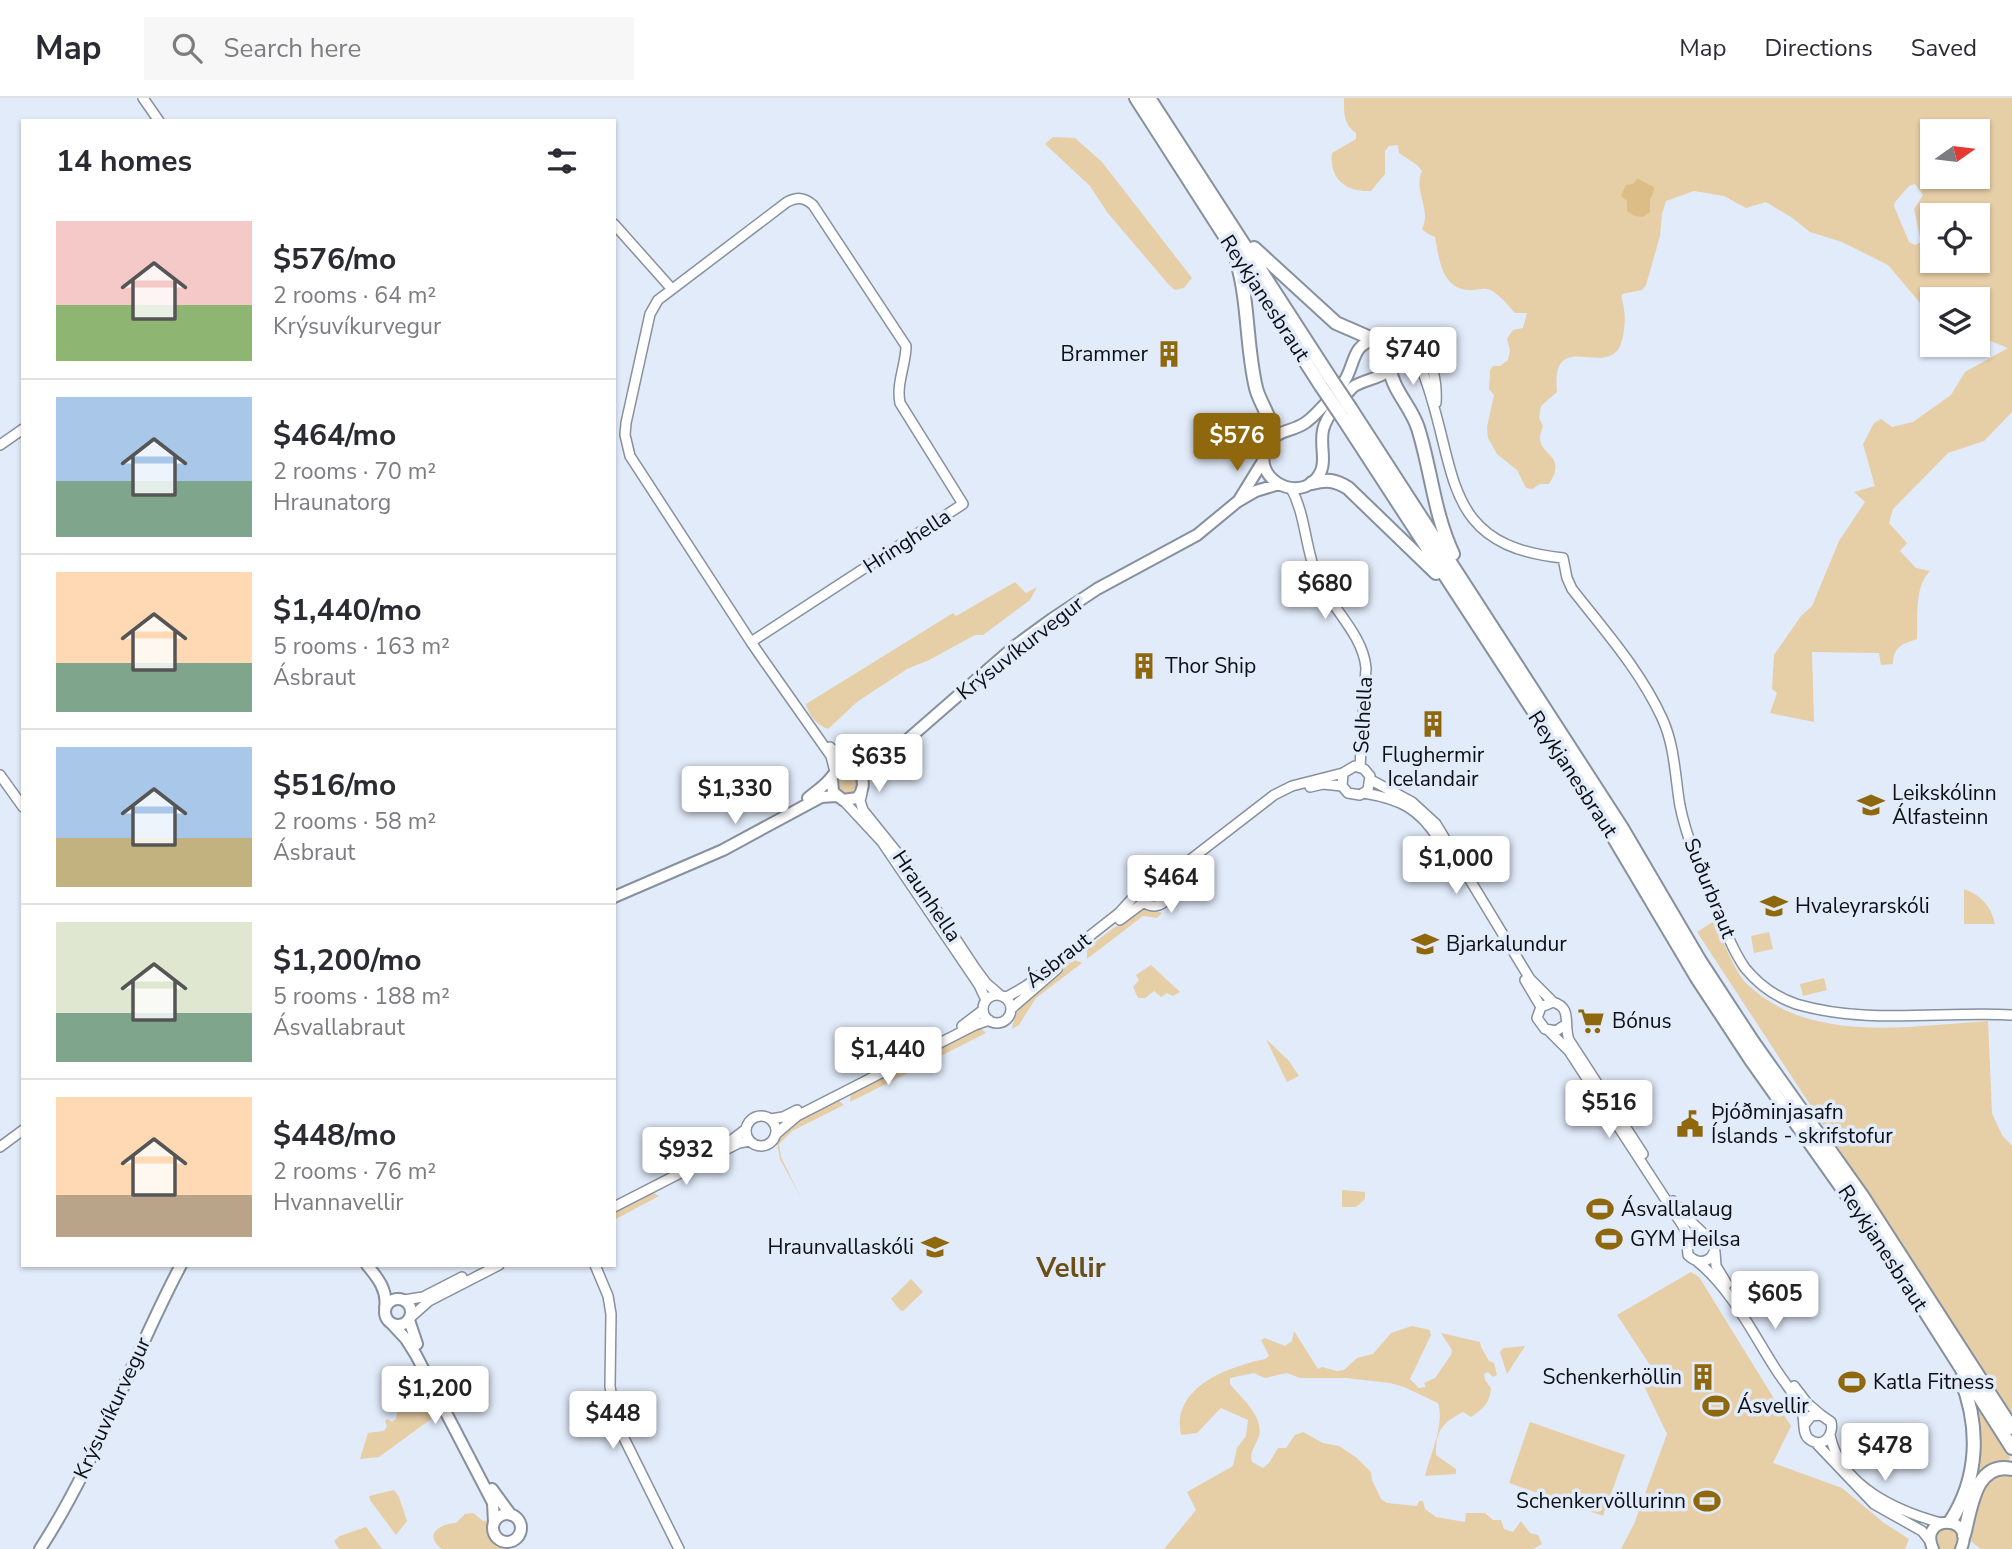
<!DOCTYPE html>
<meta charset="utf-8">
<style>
:root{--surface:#fff;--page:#f7f7f7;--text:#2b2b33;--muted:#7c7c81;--line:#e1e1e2;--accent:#8f680d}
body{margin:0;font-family:"Nunito Sans",sans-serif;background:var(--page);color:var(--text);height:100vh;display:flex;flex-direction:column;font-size:26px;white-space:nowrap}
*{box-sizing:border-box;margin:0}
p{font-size:23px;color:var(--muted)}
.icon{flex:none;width:38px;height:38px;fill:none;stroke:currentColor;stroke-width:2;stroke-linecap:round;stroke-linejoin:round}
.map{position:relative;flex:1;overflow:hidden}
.details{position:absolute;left:21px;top:21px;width:595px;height:1148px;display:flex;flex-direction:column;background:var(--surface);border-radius:0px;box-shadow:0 2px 5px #0004}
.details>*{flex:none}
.needle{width:46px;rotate:76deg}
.controls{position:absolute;left:1920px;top:21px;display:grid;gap:14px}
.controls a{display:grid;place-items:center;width:70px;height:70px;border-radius:0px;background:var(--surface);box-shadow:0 2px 5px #0004;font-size:35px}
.price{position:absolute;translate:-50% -60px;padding:0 16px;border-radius:7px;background:#fff;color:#222;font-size:23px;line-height:46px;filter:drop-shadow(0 2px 4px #0008)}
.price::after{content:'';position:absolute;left:50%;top:42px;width:21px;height:16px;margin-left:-10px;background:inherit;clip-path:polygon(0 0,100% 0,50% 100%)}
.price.active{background:var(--accent);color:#fff}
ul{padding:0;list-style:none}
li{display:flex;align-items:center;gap:21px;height:175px;padding:0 35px}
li+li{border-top:2px solid var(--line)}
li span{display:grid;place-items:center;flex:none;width:196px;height:140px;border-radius:0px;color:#555}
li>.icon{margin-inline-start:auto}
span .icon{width:84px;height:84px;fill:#fffc;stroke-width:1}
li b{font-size:30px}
h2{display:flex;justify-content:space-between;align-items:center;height:84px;padding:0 35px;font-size:30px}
header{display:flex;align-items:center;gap:42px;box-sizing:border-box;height:98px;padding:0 35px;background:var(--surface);border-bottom:2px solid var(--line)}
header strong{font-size:33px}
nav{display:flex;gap:38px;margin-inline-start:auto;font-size:24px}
.search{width:490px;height:63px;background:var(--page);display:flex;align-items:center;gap:18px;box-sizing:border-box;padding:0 24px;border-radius:0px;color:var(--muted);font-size:26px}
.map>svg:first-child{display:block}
.green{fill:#e6cea6;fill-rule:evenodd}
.water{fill:#dcbd85}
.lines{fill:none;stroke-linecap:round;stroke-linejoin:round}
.minor-casing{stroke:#87909d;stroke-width:12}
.major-casing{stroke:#87909d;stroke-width:14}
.highway-casing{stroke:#87909d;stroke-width:16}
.minor{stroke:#fff;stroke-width:9}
.major{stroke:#fff;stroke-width:10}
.highway{stroke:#fff;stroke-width:12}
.highway-bridge-casing{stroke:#87909d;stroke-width:16;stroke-linecap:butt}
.highway-bridge{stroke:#fff;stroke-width:12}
.labels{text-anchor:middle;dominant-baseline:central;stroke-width:7;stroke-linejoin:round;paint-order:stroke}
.street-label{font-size:21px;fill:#0c0f14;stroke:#e2ebfa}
.poi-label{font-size:21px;fill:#0c0f14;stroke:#e2ebfa;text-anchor:start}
.district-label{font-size:28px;font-weight:bold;fill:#6a4e16;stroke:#e2ebfa}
</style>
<header>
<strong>Map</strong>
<div class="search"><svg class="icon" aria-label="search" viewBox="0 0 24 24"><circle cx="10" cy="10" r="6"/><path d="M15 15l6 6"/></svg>Search here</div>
<nav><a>Map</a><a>Directions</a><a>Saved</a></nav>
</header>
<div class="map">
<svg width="2012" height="1451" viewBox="0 0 2012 1451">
<rect width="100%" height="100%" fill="#e2ebfa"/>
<path class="green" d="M1344,0h668v314l-28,29 -36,12 -55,56 -4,14 18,20 -7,8 16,17 14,3c-16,16 -12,47 -13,68 -15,5 -24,8 -24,25l-12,1 -2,-12 -67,-1 2,70 -44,-9 7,-20 -5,-4 2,-34 27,-39 11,-10 27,-65 26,-39 -11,-10 21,-6 -12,-42 11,-21 7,-4 11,8 21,-5 38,-27 14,-23 43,-24 -30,-12v-37h-46v15l-11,-10 -33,-39 -46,-23 -32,-10 -19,-15 -25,-15 -20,6 -22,-12 -30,-5 -28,10 -4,13 -2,22 -14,49 -4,5 -20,4c-1,7 2,10 2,16 2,9 0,29 -5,38 -17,28 -68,-20 -62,44l-16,14 -2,12 4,8c-1,4 -3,7 -3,11 -1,19 28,17 9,47h-9l-8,5 -6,-1 -9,-18 -20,-16 -9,-16 -1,-11 7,-32 -5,-6 1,-19 3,-4h7l8,-6 2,-10 -3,-11 6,-9 10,-2 4,-15h-12c-8,-9 -15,-18 -25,-23 -7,-3 -15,1 -22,0 -27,-2 -29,-33 -33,-53l-7,-3 -6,-5c10,-19 -9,-38 0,-58l-5,-6 -18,-12 -1,-8 -9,1 -4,5v23l-14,17c-24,1 -42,-11 -39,-38l24,-14v-6c-13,-9 -12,-21 -12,-35zM1932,33h46v46h-46zM1915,86l8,11 -9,14 7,33 -6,3 -6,-3 -15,-36 1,-4 14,-16zM1932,117h46v46h-46z
M1053,39l22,1 27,24 90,116 -8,10 -9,2 -6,-5 -62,-73 -17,-26 -45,-42z
M1015,484l11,11 11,-6 -7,13 -47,35h-8l-46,25 -22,9 -50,33 -29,27c-11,-4 -19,-13 -22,-25l147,-91 3,3z
M835 686a12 12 0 1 1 24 0a12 12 0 1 1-24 0Z
M1964,791c17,6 27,17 31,35h-31z
M1142,809l20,6 -5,5 -14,-2 -56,43v-11z
M1714,823c7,15 21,51 32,62 63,62 163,43 242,38l4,92 10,22 10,11v267l-315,-481z
M1769,834l4,17 -19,4 -3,-17z
M1072,861l10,4 -46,35 -17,27 -7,4c5,-33 35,-51 60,-70z
M1151,867l29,27 -7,4 -6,-3 -6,4 -7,-6 -9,7h-7l-5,-11 6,-7 -3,-5z
M1824,880l3,12 -24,6 -3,-12z
M978,928l8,7 -57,29 2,-12z
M1266,941l23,22 10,15 -12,6z
M915,962l9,5 -74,37 1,-10z
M838,1002l6,5 -52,26 -13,13 2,13 20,41 -21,-39 -3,-16 16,-21z
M1342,1092l23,2v7l-9,8h-14z
M652,1094l7,4 -45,24v-10z
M1691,1174l8,5 92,149 -18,37 69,25 42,35 25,16 -4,10h-284l13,-25 33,-90 -23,-48 6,-21 -33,-50z
M911,1181l12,13 -20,19 -3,-1 -9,-11z
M1412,1228l18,4 1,5 -21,44 9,9 7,-1 -2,-4 11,-5 16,-23 1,-5 -11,-17 39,9 1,5 8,14 5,2 3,12 -4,2 -5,-5 -4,2 1,6 6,8c-1,15 -8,21 -20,29l-8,-5c-21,11 -27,18 -27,43l20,14v5l-31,2c5,-21 20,-51 13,-73l-34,-16 -14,-4 -44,-5h-46l-13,-5 -22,5 -11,-5 -24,5v6c11,14 34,32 29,52 -3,10 -10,15 -7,26l11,6 6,-5 9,-15h8l9,-13 8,-3 20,11 16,3 18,12 14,14 1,8 9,19 6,4 30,3 2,-5h4l2,8 11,8 29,5 1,-9h19l8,7h8l3,9 9,3 8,-11 9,12 8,2 4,9 -9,5h-369l32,-39 -9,-18 46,-26 4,-18 9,-12 2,-16 -27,-12 -24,25 -16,2c-10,-48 47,-68 84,-76l4,-3 -8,-16 4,-2 20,8 7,-5 2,-10 24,38 4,-2 15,4 7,-1 13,-12 16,-4 18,-21z
M1525,1248l-18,28 -7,-22 3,-4z
M422,1299l13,9 3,8 -59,43 -19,2 8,-26 16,-2 3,-5 -2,-5 2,-2 5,3 4,-3 2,-12 13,-8z
M1981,1313l29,46 -1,3 -16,5 -30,60 -7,-4 22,-58 3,-27 -3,-24z
M1530,1324l95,33 -22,61 -94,-33z
M1995,1376h17v75h-31l-12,-9 -1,-4 14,-51z
M394,1392l5,7 8,24 -11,14 -26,-35 -1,-4z
M473,1415l10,8 7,-1c-4,15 3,21 14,29h-62c-19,-14 -3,-25 14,-26l9,-9z
M366,1429l16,22h-43l-5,-8 6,-5z
M1952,1429l9,8 -4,14h-19l-4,-12 5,-8z"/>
<path class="water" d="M1638,80c14,12 21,3 12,22v12l-7,5 -8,-1 -8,-5v-10l-6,-5 5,-11 7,-1z"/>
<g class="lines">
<defs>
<path id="minor" d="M143,0l16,23
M614,126l57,64
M1387,248c10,2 20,2 29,5 19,7 21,35 20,52
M1392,264l18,-3c12,4 13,14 17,25 31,91 16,162 136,174l4,20 5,11c32,41 68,81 90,129 13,28 13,59 18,88 7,34 22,68 36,100 8,21 16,43 29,62 13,16 31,29 51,36 71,21 144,7 216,11
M0,347l23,-16
M1291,390c15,28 14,60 26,89 14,31 46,57 49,91l-6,99
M751,544l212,-138 -63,-101c-4,-20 6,-38 6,-57l-93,-141c-9,-8 -16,-8 -26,-3l-129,98 -8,14 -24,109 -1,12 5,21 121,186 11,16 69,98 4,16
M830,649l21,20
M0,677l23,32
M1371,682l41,22 24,22 94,155 23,23
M1310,689l13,-3 19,2
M862,695l-2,8 3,9 41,51 71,107 11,15 15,13
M1364,695c36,6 55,15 75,47
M843,702l39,42 97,143 7,15
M1139 793a15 15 0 1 1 30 0a15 15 0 1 1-30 0Z
M1162,780l11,-5 101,-78 18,-9 51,-13 12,-7 9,3 6,7 -2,14 -8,5 -12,-2 -6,-7 1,-13
M1168,792l21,-22
M1120,822l24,-18
M1525,882l16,27
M983 911a14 14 0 1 1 28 0a14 14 0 1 1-28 0Z
M1005,900l21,-12 93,-73 20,-22
M1011,911l46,-40
M1565,927l-9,6 -11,-2 -8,-11 4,-11 12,-5c20,6 10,22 16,38l74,114
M962,928l21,-16
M1549,933l20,20 112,172 5,8 2,24c14,14 31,3 26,-15l-7,-6h-13l-7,8
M746 1033a15 15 0 1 1 30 0a15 15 0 1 1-30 0Z
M771,1021l12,-2 14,-7
M776,1036l21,-18 178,-91 14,-5
M725,1047l21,-16
M0,1049l23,-17
M1673,1103l10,13 20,19
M614,1109l125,-64 11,-2
M1715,1154l1,14 11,18
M1698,1164c33,27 54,70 77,106 8,13 20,26 26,41 5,9 0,24 8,30 14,11 25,-4 22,-17l-10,-7 -10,1 -6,8
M595,1167l13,31 3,18 -1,72 5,34 64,129
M404,1202l19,-3 39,-20
M411,1219l18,-16 70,-36
M1794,1288l13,17 14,12
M1830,1337c10,51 67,76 111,88
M1815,1344l59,62 48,27 8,10"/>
<path id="major" d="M1375,242c7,2 13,5 16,12 10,26 -25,25 -38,35 -6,6 -12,13 -18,20 -5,7 -10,14 -12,23 -4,19 7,36 -9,51 -22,20 -61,-5 -48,-33 9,-19 24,-15 39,-25 9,-6 16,-15 23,-22 6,-7 13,-14 17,-21 10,-16 7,-36 30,-40z
M1239,402l24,-39
M858,672l11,-2 14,-7 132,-115 37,-27 45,-30 100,-54 40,-33 19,-11 23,-7
M808,700c7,-6 15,-11 21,-18 4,-4 6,-9 12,-11 19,-10 29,16 16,29l-14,2 -10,-8 -1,-13
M614,799l109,-47 98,-53 15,-1
M367,1167c11,13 21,26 18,43
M385 1214a13 13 0 1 1 26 0a13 13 0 1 1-26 0Z
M409,1222l8,24
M392,1226l14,15 10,16 77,148 1,20
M492,1391l19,26
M493 1430a14 14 0 1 1 28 0a14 14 0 1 1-28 0Z
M40,1451c58,-89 91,-190 141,-284
M1933,1451c-16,-35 44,-35 28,0"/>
<path id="highway" d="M1136,0l185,288
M1149,0l182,281
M1254,150l82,75 39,17
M1237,164c12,41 9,84 19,126 4,17 20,34 15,52
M1390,271c3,22 21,37 28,59 13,41 16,86 35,126
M1351,311l271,419 78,133 53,81 110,155 149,231
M1342,319l250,384 105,177 54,82 135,190 126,198
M1312,385c15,-4 23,-3 36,5l88,85
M1950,1424c29,-44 30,-95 11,-143
M1964,1437c7,-26 11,-74 48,-66"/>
</defs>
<use href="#minor" class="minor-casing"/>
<use href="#major" class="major-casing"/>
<use href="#highway" class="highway-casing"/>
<use href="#minor" class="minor"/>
<use href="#major" class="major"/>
<use href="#highway" class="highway"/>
<defs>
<path id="highway-bridge" d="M1331,281l20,30
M1321,288l21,31"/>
</defs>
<use href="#highway-bridge" class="highway-bridge-casing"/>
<use href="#highway-bridge" class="highway-bridge"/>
</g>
<defs>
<symbol id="building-bare" viewBox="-9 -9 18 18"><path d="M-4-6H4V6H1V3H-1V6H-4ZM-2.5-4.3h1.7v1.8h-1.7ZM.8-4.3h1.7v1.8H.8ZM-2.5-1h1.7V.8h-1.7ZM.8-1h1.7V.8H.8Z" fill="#8f680d" stroke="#e2ebfa" stroke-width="2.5" paint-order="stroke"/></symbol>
<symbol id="school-bare" viewBox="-9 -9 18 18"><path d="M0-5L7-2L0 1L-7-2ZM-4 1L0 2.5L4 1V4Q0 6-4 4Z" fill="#8f680d" stroke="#e2ebfa" stroke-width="2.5" paint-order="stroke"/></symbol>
<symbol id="supermarket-bare" viewBox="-9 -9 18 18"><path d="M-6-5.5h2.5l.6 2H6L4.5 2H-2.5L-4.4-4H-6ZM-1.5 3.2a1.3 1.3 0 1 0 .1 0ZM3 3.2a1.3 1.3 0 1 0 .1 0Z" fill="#8f680d" stroke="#e2ebfa" stroke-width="2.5" paint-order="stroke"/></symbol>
<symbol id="civic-bare" viewBox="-9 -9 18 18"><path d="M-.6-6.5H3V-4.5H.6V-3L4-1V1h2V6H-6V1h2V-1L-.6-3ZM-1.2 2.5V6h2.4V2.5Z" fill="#8f680d" stroke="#e2ebfa" stroke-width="2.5" paint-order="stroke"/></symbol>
<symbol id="stadium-bare" viewBox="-9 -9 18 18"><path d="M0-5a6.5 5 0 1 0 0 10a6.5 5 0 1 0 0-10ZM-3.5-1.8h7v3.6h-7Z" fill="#8f680d" stroke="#e2ebfa" stroke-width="2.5" paint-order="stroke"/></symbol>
</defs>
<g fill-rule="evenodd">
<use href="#building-bare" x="1150" y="237" width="38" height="38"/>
<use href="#building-bare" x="1125" y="549" width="38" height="38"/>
<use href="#building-bare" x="1414" y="607" width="38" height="38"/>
<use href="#school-bare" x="1852" y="688" width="38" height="38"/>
<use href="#school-bare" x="1755" y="789" width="38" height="38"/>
<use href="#school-bare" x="1406" y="827" width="38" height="38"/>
<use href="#supermarket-bare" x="1572" y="904" width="38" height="38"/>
<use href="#civic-bare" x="1671" y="1007" width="38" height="38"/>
<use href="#stadium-bare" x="1581" y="1092" width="38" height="38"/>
<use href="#stadium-bare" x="1590" y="1122" width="38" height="38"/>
<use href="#school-bare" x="916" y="1130" width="38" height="38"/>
<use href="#building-bare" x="1684" y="1260" width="38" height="38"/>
<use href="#stadium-bare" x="1833" y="1265" width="38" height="38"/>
<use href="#stadium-bare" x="1697" y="1289" width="38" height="38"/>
<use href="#stadium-bare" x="1688" y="1384" width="38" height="38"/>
</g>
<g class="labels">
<g class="street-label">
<text transform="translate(1265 200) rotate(57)">Reykjanesbraut</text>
<text transform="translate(907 443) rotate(-33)">Hringhella</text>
<text transform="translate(1020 550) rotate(-38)">Krýsuvíkurvegur</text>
<text transform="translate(1363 617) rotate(-87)">Selhella</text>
<text transform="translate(1573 676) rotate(57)">Reykjanesbraut</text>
<text transform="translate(1710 790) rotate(68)">Suðurbraut</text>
<text transform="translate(927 798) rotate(56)">Hraunhella</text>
<text transform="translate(1058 862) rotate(-38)">Ásbraut</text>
<text transform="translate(1883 1150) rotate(57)">Reykjanesbraut</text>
<text transform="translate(112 1310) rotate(-65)">Krýsuvíkurvegur</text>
</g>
<g class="poi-label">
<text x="1148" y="256" text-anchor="end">Brammer</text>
<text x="1165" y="568">Thor Ship</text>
<text x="1433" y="657" text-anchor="middle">Flughermir<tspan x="1433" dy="24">Icelandair</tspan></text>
<text x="1892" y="695">Leikskólinn<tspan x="1892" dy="24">Álfasteinn</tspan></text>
<text x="1795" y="808">Hvaleyrarskóli</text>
<text x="1446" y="846">Bjarkalundur</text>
<text x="1612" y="923">Bónus</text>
<text x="1711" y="1014">Þjóðminjasafn<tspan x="1711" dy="24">Íslands - skrifstofur</tspan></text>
<text x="1621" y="1111">Ásvallalaug</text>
<text x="1630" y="1141">GYM Heilsa</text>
<text x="914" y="1149" text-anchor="end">Hraunvallaskóli</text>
<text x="1682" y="1279" text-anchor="end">Schenkerhöllin</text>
<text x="1873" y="1284">Katla Fitness</text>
<text x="1737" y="1308">Ásvellir</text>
<text x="1686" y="1403" text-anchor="end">Schenkervöllurinn</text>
</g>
<g class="district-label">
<text x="1071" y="1170">Vellir</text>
</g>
</g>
</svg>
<div class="controls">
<a><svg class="needle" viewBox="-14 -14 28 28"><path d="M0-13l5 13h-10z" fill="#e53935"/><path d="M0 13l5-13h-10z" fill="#7c7c81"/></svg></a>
<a><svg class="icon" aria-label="locate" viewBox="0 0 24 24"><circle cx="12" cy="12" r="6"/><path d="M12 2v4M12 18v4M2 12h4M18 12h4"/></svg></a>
<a><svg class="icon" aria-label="layers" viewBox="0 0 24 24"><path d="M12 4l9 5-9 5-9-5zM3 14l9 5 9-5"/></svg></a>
</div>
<b class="price" style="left:1413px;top:289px">$740</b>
<b class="price active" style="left:1237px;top:375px">$576</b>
<b class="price" style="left:1325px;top:523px">$680</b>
<b class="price" style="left:879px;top:696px">$635</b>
<b class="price" style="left:735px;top:728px">$1,330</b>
<b class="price" style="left:1456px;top:798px">$1,000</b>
<b class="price" style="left:1171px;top:817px">$464</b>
<b class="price" style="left:888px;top:989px">$1,440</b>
<b class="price" style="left:1609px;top:1042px">$516</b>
<b class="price" style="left:686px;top:1089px">$932</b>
<b class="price" style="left:1775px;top:1233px">$605</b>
<b class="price" style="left:435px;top:1328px">$1,200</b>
<b class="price" style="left:613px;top:1353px">$448</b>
<b class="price" style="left:1885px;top:1385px">$478</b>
<section class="details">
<h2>14 homes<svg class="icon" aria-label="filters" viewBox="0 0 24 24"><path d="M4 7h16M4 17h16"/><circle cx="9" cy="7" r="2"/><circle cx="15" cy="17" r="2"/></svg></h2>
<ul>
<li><span style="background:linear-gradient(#f6c9c9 60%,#8fb573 0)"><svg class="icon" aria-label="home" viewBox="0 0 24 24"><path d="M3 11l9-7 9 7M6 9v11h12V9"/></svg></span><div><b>$576/mo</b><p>2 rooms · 64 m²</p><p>Krýsuvíkurvegur</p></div></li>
<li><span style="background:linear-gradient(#a9c7e8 60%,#7fa58c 0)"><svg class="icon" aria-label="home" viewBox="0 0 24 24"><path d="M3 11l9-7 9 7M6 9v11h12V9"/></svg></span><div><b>$464/mo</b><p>2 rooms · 70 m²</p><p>Hraunatorg</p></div></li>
<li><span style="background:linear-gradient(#ffd9b3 65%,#7fa58c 0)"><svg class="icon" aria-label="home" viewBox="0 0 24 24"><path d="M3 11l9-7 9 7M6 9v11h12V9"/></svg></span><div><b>$1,440/mo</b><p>5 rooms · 163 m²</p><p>Ásbraut</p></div></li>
<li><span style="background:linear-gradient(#a9c7e8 65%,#c2b280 0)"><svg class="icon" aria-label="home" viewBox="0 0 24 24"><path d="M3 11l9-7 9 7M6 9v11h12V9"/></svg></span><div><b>$516/mo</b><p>2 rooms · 58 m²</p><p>Ásbraut</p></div></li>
<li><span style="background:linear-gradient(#dfe7d0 65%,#7fa58c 0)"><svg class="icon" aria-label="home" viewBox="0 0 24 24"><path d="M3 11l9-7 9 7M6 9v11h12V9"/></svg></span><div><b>$1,200/mo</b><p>5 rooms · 188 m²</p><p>Ásvallabraut</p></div></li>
<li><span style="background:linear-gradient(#ffd9b3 70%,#b9a48a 0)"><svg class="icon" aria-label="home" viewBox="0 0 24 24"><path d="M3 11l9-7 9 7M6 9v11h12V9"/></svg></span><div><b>$448/mo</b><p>2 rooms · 76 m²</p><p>Hvannavellir</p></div></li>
</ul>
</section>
</div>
